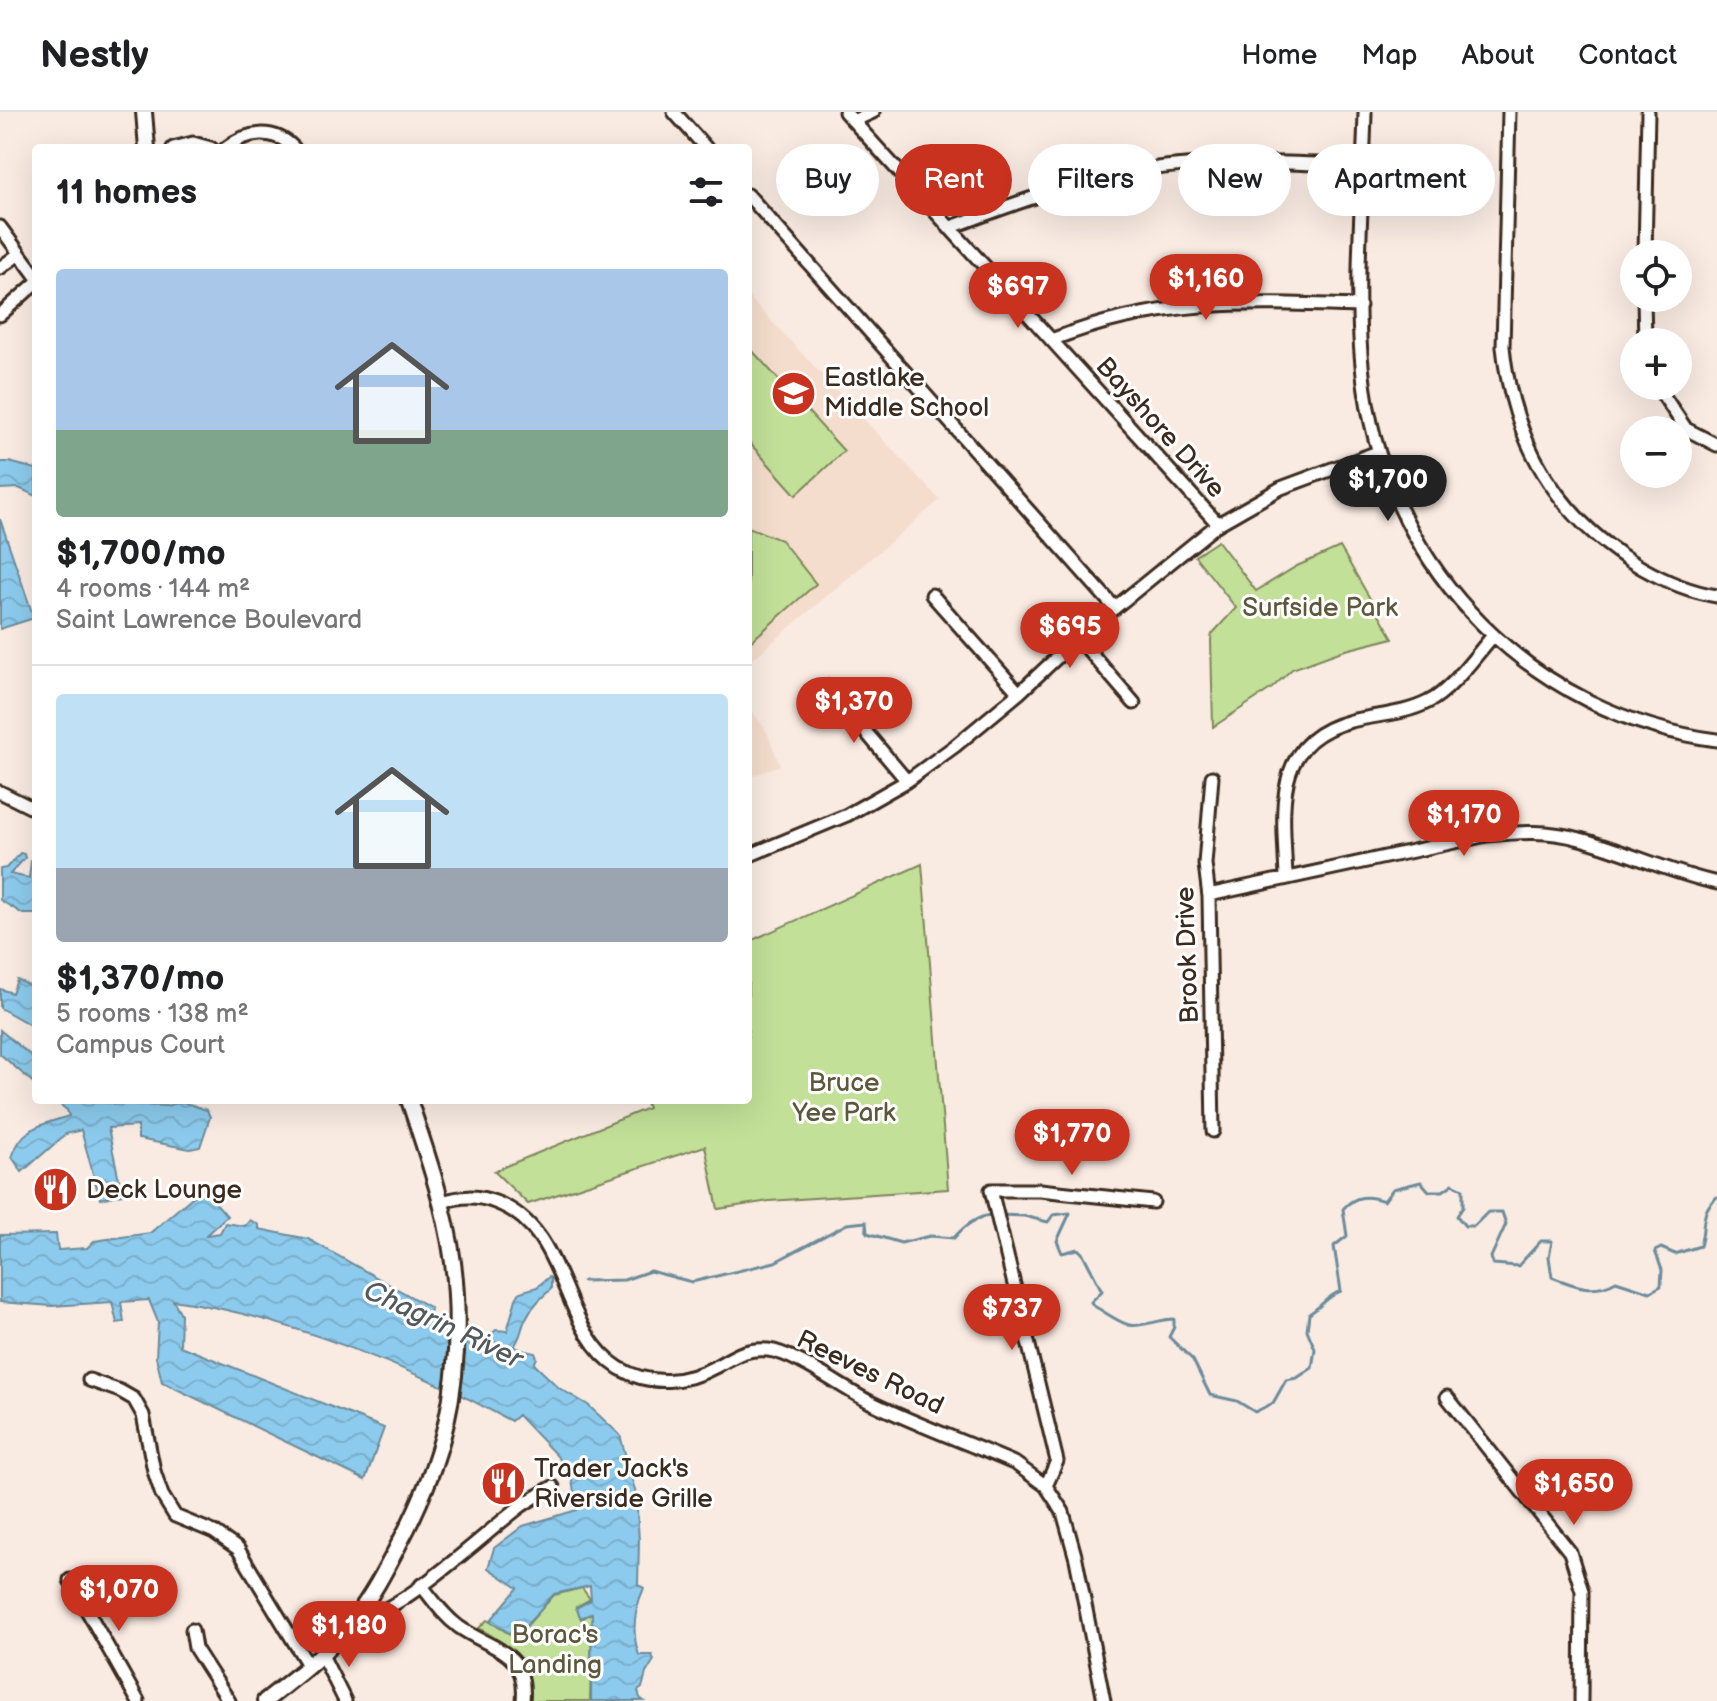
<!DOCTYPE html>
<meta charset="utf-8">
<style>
:root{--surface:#fff;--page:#f2f2f2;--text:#202124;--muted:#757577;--line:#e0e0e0;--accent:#c8321e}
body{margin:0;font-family:"Balsamiq Sans",sans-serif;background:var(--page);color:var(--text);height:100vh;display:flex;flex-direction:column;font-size:30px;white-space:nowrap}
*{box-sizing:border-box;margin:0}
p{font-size:26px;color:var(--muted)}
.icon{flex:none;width:44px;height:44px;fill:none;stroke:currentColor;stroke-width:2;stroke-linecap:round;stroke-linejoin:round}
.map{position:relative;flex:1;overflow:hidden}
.details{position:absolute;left:32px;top:32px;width:720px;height:960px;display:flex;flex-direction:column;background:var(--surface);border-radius:8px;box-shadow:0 8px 32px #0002}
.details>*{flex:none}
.banner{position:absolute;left:776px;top:32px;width:760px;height:72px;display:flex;gap:16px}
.tools{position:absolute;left:1620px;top:128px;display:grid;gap:16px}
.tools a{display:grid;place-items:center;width:72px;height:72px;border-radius:50%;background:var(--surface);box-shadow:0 8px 32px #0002;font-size:40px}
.price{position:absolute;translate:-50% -68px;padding:0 18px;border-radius:28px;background:var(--accent);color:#fff;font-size:26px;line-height:52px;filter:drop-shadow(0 2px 4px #0008)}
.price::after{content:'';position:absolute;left:50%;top:48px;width:24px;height:18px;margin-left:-12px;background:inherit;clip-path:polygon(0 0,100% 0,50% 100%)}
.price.active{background:#222;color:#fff}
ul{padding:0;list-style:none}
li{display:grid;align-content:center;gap:16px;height:424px;padding:0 24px}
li+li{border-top:2px solid var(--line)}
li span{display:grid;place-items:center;height:248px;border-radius:8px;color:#555}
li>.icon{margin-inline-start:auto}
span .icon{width:144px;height:144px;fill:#fffc;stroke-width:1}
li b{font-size:34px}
h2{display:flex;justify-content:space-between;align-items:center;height:96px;padding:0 24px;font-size:34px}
.pill{padding:0 28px;border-radius:36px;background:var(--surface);box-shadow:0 8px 32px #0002;font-size:28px;line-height:72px}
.pill.active{background:var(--accent);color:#fff}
header{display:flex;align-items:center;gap:48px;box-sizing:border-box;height:112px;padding:0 40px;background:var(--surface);border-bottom:2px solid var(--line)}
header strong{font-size:38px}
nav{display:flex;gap:44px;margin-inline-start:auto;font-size:28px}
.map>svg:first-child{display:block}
.built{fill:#f5ddcd}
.green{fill:#c2e098;stroke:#7e855b;stroke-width:2}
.water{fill:url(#water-waves);stroke:#6c8b9a;stroke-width:2}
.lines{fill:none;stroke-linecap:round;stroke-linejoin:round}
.stream{stroke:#6c8b9a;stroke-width:3}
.minor-casing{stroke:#3b2a1e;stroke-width:17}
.major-casing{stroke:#3b2a1e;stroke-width:20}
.minor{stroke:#fff;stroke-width:11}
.major{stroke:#fff;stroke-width:14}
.labels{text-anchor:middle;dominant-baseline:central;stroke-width:6;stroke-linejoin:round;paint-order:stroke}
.poi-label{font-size:26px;fill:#3b2a1e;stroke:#fff;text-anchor:start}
.street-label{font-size:26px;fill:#3b2a1e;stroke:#fff}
.park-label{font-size:26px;fill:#5d583c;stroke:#fff}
.water-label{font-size:28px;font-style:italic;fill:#535a5c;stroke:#fff}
</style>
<header>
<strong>Nestly</strong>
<nav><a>Home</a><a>Map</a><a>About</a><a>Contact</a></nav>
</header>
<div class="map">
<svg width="1717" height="1589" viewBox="0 0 1717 1589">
<defs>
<pattern id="water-waves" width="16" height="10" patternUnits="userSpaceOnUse" patternTransform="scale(2)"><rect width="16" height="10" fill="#8ccbed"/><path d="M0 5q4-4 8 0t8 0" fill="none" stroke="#7aaecb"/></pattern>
</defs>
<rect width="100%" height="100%" fill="#f9ebe2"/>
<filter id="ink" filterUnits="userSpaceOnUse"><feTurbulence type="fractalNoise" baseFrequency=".0125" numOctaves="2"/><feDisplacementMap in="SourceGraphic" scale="16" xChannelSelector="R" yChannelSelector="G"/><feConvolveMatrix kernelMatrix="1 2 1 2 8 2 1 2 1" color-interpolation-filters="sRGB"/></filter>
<g filter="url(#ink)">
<path class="built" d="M748,184l192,204 -192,163z
M748,595l17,21 15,37 -32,13z"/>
<path class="green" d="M748,234l96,105 -48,44 -48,-54z
M748,415l33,13 35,44 -68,60z
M1218,429l38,50 41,-25 43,-19 53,91 -51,13 -50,18 -20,19 -59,39 -2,-87 1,-6 24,-26 -41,-52z
M922,752l26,325 -179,12 -51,8 -13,-63 -177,58 -34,-33 154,-63 -3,-8h103v-158z
M582,1476l8,11 -14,8 5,12 11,-6 -2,88h-62c6,-39 -19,-56 -49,-73l8,-8 29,18 38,-43z"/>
<path class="water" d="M0,350h9l27,7v27l-17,-8 -19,1z
M0,407l34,99 -34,11z
M20,741l4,1 1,4 -15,16 19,4 2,-17h5v53h-13l-23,-14v-31l6,-1z
M17,868l19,8v40l-36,-20v-19l12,4z
M0,918l36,30v25l-36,-31z
M54,988l111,6 18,-4 24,8 3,7 -10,30 -10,2 -52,-10v-13l-30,2 14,66 -22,5 -19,-69 -15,4 -44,38 -10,-15c10,-30 28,-32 57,-41l-2,-6z
M203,1076l24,28 -21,19 14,-2 5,-10 20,3 5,-6 9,5v4l49,10 123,69 -2,11 40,17 19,1 8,-7 11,1 9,-32 4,-7 17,-5 12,-10 2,1v11c-10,9 -20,18 -26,31 -4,9 -4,18 -11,26l7,4 14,3 2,5 -3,6 25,24 29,17 32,30 16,59 3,47 -1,44 6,3c-10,22 -13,44 -5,67h13l2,5 -8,13 -4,15 -4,3 2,7 4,3h-53l1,-88 -11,5 -5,-10 15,-8 -1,-14 -36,8 -38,43 -26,-16 28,-33 -30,-20 6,-20 29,-22 54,-16 -5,-30 -15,-24 -39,-41 -7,6c-97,-53 -227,-105 -338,-121l8,14 -1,32 204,82 -19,52 -203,-98 -6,-25 2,-35 -9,-22 -28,2 3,20 -7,1 -5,-21 -60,4 -52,-4v-67l56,-1 2,16 29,-2 7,-7 56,-8z"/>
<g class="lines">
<path class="stream" d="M999,1103l25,1 24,6 5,-7 17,-2 -13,28 5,12 16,-4 5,5 19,37 -11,11 3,4c11,6 24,16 35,19 11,3 31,-6 45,-6v8l-5,10 24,23 17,35 27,6 18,11 18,-9 13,-23 11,-2 15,-10 3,-19 -8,-19 2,-16c12,-7 18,-18 32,-23l-7,-45 13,-10 -4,-27c12,-14 25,-14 41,-8l9,-12 28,-7 8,9h14l10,-7 10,5v18l-6,9 8,10h9l14,-14h14l4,12 -15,33 2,7 25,2 23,-25h11l-3,16 3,20c22,9 42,17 64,4l34,11 11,-6 1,-16 -7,-19 6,-3 14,6 25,-8c6,-20 -1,-34 17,-49
M583,1169l41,-1 26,-9 42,11 83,-20 72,-38 19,-2 1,11 34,10 29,-7 24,2c9,-11 23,-22 38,-23"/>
<defs>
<path id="minor" d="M674,0l32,36
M845,0l373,412
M1365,0c-2,89 -13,190 0,278 26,182 169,326 352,350
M1509,0l-6,235c10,96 55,172 139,221 23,13 49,24 75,28
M853,9l20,-9
M173,36l20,-5 18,5
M226,36c21,-17 48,-20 68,0
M748,83l367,413
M0,115l36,49
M949,116c63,-24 126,-47 194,-58 72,-12 148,-7 221,-4
M1645,142l3,-142
M0,156l19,-14
M1644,186l1,44
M0,203l36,-32
M1051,228c107,-42 197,-38 309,-34
M1657,274l29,43 31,16
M932,483l87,98
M1078,526l56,65
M828,575l79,94
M1212,665l-7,87 4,33 4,234
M0,680l36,18
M748,744l99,-41 60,-34 48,-35 64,-53 61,-57 138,-112 63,-36 97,-36
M1286,766c-2,-65 -17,-136 65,-157 25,-6 54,-7 77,-19 22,-10 48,-47 64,-65
M1209,783l278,-60c31,-3 62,-5 93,4 46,12 90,34 137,44
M442,1090c19,-6 34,-7 53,0 75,27 63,128 124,166 31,19 67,15 98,-2 18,-10 28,-18 51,-16 28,3 75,39 102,52 47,23 98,41 146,62l30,22 17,26 13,47 28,142
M89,1268l31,11 14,8 9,16 11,56 8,24 13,21 39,16 24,17 70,116
M1447,1285l123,155 12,39 -1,110
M1046,1374l11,-25 -66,-271h49l113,12
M70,1468l68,121
M421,1473c12,15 22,30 38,42 33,23 69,23 64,74
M354,1508c45,-4 128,-85 167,-114 10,-7 21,-13 32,-19
M192,1518l3,18 34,53
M321,1541l24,48"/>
<path id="major" d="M144,0l3,36
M265,1589c31,-24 66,-51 89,-82 18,-23 31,-48 44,-73 45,-84 63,-157 58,-251 -3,-67 -26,-132 -47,-195"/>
</defs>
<use href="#minor" class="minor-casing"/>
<use href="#major" class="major-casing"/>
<use href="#minor" class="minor"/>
<use href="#major" class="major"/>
</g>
</g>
<defs>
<symbol id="school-disc" viewBox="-11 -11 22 22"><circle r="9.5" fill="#c8321e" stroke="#fff"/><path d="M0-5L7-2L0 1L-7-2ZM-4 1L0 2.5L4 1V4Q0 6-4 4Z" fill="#fff"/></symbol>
<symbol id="restaurant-disc" viewBox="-11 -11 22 22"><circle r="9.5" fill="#c8321e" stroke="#fff"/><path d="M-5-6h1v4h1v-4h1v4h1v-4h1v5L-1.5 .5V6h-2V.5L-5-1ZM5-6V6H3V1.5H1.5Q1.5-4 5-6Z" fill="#fff"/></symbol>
</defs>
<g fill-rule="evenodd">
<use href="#school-disc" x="768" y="256" width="51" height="51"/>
<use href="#restaurant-disc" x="30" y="1052" width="51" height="51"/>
<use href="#restaurant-disc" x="478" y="1346" width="51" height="51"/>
</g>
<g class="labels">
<g class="poi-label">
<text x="824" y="266">Eastlake<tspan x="824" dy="30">Middle School</tspan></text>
<text x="86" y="1078">Deck Lounge</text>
<text x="534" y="1357">Trader Jack's<tspan x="534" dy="30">Riverside Grille</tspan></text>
</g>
<g class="street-label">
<text transform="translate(1160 316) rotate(48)">Bayshore Drive</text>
<text transform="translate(1188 843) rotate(-92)">Brook Drive</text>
<text transform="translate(870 1261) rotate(26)">Reeves Road</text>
</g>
<g class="park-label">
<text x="1320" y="496">Surfside Park</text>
<text x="844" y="971">Bruce<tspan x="844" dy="30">Yee Park</tspan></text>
<text x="555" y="1523">Borac's<tspan x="555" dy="30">Landing</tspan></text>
</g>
<g class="water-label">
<text transform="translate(443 1213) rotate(25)">Chagrin River</text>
</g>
</g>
</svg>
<div class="tools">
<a><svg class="icon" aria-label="locate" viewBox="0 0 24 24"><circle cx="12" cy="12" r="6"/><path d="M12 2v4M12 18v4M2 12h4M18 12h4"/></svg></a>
<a>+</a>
<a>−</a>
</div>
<b class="price" style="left:1206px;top:210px">$1,160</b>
<b class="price" style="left:1018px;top:218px">$697</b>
<b class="price active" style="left:1388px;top:411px">$1,700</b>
<b class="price" style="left:1070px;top:558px">$695</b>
<b class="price" style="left:854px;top:633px">$1,370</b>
<b class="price" style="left:1464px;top:746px">$1,170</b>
<b class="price" style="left:1072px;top:1065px">$1,770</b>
<b class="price" style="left:1012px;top:1240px">$737</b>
<b class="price" style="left:1574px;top:1415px">$1,650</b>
<b class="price" style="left:119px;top:1521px">$1,070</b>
<b class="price" style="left:349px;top:1557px">$1,180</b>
<div class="banner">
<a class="pill">Buy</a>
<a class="pill active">Rent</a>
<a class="pill">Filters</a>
<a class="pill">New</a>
<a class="pill">Apartment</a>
</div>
<section class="details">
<h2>11 homes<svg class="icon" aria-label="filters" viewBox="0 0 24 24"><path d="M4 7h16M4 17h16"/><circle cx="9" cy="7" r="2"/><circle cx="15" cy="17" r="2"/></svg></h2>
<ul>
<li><span style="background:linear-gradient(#a9c7e8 65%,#7fa58c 0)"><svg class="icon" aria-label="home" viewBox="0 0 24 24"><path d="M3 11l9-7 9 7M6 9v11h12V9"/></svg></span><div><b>$1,700/mo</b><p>4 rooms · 144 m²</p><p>Saint Lawrence Boulevard</p></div></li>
<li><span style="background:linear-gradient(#bfe0f5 70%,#9aa5b1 0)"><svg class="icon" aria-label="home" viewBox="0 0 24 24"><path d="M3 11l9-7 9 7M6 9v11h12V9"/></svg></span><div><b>$1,370/mo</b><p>5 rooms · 138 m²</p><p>Campus Court</p></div></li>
</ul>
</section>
</div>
